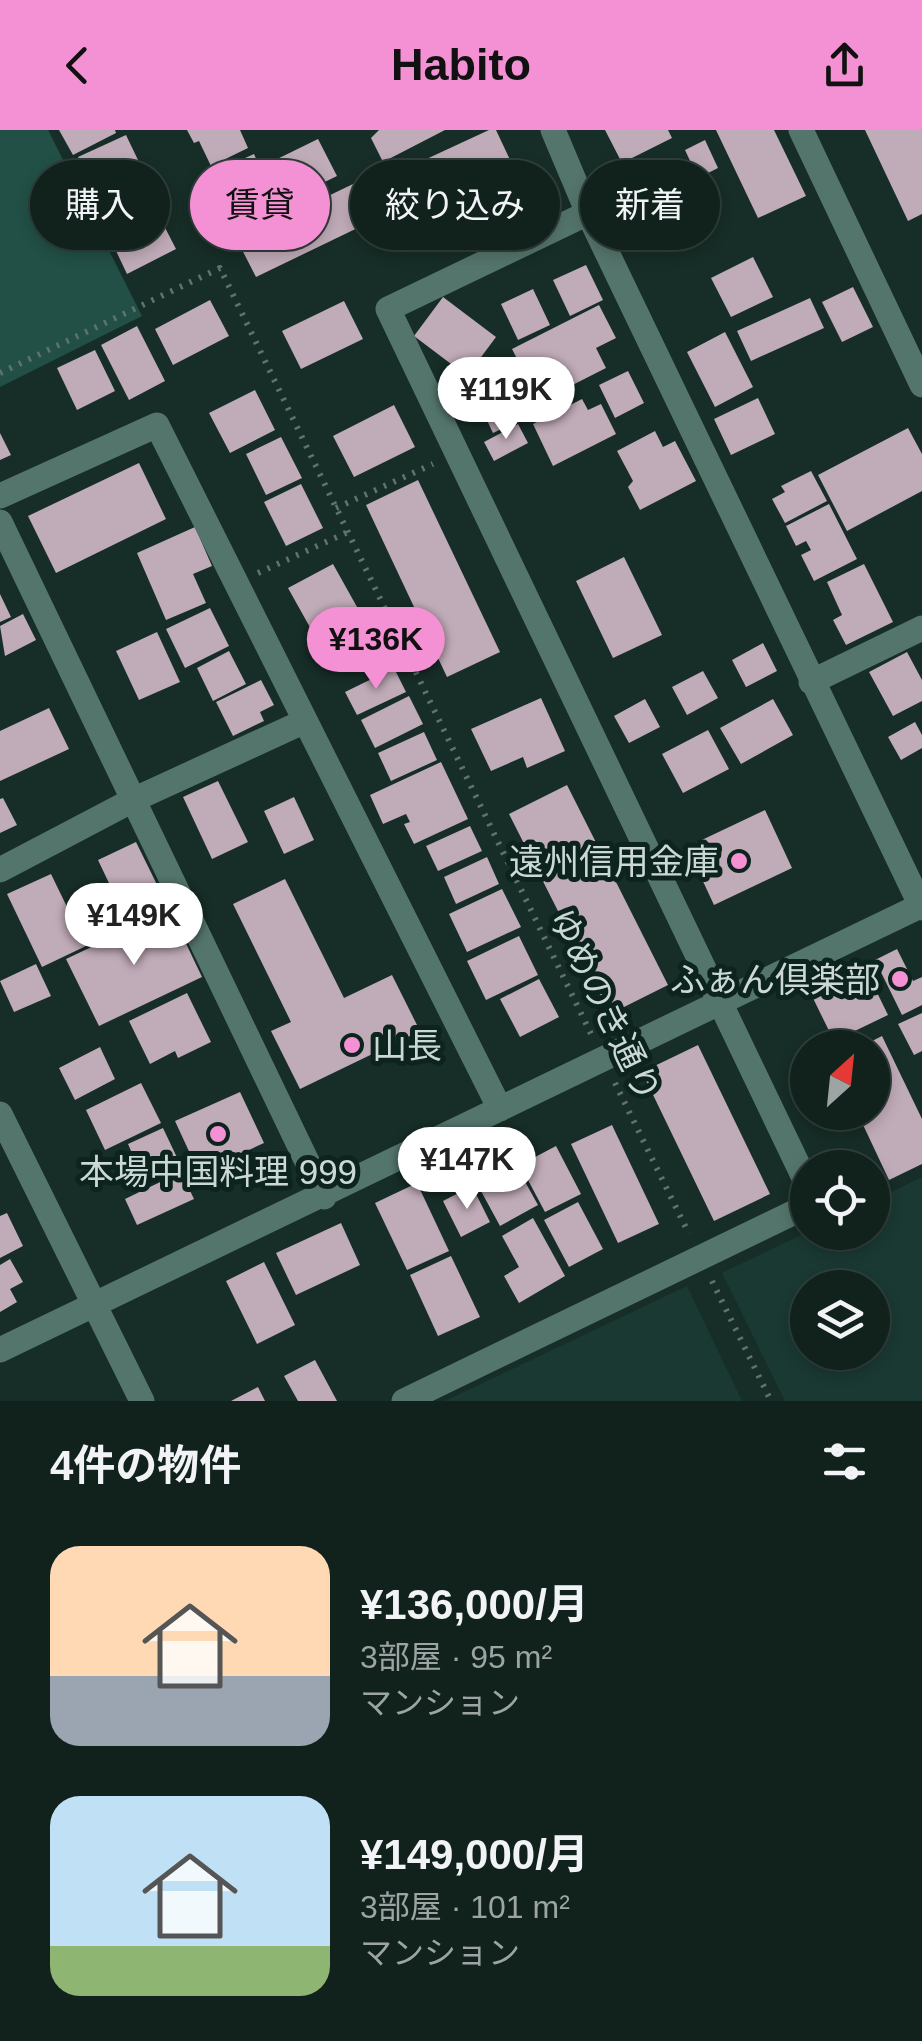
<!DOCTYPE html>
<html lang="ja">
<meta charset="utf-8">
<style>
:root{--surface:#11221d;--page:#1e2f2a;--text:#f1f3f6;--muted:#9ca4a4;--line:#303f3b;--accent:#f491d4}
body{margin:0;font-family:Arial,"Noto Sans JP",sans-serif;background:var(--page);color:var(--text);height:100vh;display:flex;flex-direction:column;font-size:38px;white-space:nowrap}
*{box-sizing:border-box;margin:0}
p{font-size:32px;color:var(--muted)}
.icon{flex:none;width:55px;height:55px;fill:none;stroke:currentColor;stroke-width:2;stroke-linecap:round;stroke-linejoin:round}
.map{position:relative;height:1271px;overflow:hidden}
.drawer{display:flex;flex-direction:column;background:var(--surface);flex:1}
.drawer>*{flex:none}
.hud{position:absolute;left:30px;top:30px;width:862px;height:90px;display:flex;gap:20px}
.needle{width:65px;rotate:27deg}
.tools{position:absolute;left:790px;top:900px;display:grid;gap:20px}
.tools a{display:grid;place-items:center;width:100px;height:100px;border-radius:50%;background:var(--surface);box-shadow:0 5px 15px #0003,0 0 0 2px var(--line);font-size:50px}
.price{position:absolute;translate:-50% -85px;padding:0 22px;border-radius:35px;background:#fff;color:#222;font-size:32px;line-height:65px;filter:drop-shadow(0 2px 5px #0008)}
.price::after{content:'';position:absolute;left:50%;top:60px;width:30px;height:22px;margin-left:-15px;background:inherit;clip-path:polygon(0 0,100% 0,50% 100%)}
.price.on{background:var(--accent);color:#111}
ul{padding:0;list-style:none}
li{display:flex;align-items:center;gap:30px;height:250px;padding:0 50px}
li span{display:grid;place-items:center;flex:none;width:280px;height:200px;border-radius:30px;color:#555}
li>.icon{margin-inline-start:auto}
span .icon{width:120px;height:120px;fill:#fffc;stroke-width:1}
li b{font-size:42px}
h2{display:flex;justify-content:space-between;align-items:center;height:120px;padding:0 50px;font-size:42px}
.chip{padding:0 35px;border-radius:45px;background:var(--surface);box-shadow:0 5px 15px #0003,0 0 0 2px var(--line);font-size:35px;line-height:90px}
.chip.on{background:var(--accent);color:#111}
header{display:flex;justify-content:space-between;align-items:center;height:130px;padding:0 50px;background:var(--accent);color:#111;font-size:45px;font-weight:800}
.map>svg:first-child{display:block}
.built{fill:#1a3932;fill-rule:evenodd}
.green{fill:#225046}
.building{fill:#c0abb8}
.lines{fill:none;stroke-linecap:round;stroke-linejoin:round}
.path{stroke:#60726d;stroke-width:6;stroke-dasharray:2.5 8;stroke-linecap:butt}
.minor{stroke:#54756c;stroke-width:25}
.poi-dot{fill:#f491d4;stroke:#0d231e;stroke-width:4}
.labels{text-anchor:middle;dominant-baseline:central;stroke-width:10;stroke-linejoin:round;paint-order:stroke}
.poi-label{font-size:35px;fill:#cbd8d4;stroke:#0d231e;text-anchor:end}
.street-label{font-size:35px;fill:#cbd8d4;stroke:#0d231e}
</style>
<header><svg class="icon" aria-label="back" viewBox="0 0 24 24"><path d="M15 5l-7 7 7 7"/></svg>Habito<svg class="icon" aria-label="share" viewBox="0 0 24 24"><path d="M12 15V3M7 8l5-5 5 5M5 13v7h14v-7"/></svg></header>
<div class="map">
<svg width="922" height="1271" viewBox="0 0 922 1271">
<rect width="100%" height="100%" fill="#172d27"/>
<path class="built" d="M922,1047v224h-137l-63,-128 85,-41h65l1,-31zM808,1158h64v64h-64z
M687,1156l55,115h-297z"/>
<path class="green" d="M0,0h48l94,186 -142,71z"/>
<path class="building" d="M59,0h56l1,3 -43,22z
M187,0h53l8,18 -37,18 -12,-25 -5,2z
M379,0h66l-62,32 -12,-24z
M489,0h7l34,72 -31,14 -9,-21 -87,41 -23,-48 30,-13 -3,-7z
M605,0h63l4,8 -50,25z
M716,0h58l32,66 -48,22z
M865,0h57v84l-14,7z
M126,5l24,50 -50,18 -22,-46z
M318,9l19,37 -51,25 -19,-37z
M705,10l13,28 -20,10 -13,-28z
M254,24l24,55 -39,18 -11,-24 -13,6 -14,-31z
M664,32l49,33 -28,42 -49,-34z
M353,54l19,37 -116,56 -19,-37z
M157,82l19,37 -49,25 -18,-38z
M753,127l20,40 -42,20 -20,-39z
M586,135l17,35 -33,16 -17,-36z
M853,157l20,40 -31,15 -20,-40z
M533,159l17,36 -32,15 -17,-36z
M443,167l53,40 -29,39 -53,-40z
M810,168l14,30 -73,33 -14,-30z
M210,170l19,36 -56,29 -18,-36z
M344,171l19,38 -62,30 -19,-38z
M599,175l17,33 -20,10 10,20 -67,34 -27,-53z
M137,196l28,55 -36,19 -28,-55z
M725,202l28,55 -38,20 -28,-55z
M95,220l20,41 -38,19 -20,-42z
M514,233l23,49 -44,21 -23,-49z
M628,241l16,32 -29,15 -16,-33z
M255,260l20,40 -45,23 -21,-40z
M758,268l17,36 -44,21 -17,-36z
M582,269l6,11 13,-6 15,30 -63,32 -20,-42z
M394,275l21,42 -61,30 -21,-41z
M518,294l10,19 -34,18 -10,-19z
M908,298l14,26v37l-75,40 -29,-56z
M655,301l8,16 12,-6 21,40 -56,29 -12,-23 5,-6 -16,-30z
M0,303l11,22 -11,5z
M281,307l21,41 -36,17 -20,-41z
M139,333l27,56 -110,54 -28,-57z
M811,341l16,30 -42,22 -13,-24 13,-7 -4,-6z
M418,350l82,172 -53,25 -81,-172z
M301,354l22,44 -37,18 -22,-44z
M829,374l28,55 -43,22 -13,-26 10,-5 -5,-9 -10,5 -10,-20z
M195,397l17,39 -19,8 13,29 -40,17 -29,-67z
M624,427l38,78 -49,23 -37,-77z
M333,434l38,68 -45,24 -38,-68z
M864,434l29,58 -47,23 -13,-25 9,-5 -15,-33z
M0,464l11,23 -11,5z
M210,478l19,38 -44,22 -19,-39z
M23,484l13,26 -31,16 -5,-30z
M157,502l23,50 -41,18 -23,-49z
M763,513l14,28 -31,16 -14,-27z
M229,521l17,33 -33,17 -16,-33z
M907,522l15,28v21l-29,15 -24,-44z
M394,538l12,24 -49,23 -12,-23z
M703,541l15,27 -31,17 -15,-28z
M261,550l13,25 -14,7 4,9 -31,15 -17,-34z
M409,566l14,28 -48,24 -14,-28z
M541,568l24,53 -38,17 -4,-11 -32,14 -20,-42z
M645,569l15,28 -31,16 -15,-27z
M773,569l20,36 -52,29 -21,-36z
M49,578l20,41 -69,32v-50z
M915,592l7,13v13l-21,12 -13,-23z
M708,600l21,39 -46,24 -21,-39z
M424,602l13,28 -46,21 -13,-28z
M441,632l27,57 -54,25 -10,-20 6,-2 -4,-8 -23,10 -13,-29z
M218,651l30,61 -36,17 -29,-62z
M567,655l101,200 -58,29 -101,-200z
M294,667l20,43 -30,14 -20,-43z
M3,668l14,27 -17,8v-34z
M765,680l27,58 -78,37 -27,-58z
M470,696l12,25 -44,20 -12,-25z
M136,712l31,63 -39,18 -30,-63z
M487,727l12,27 -43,20 -12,-27z
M51,744l35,72 -44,21 -35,-73z
M285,749l59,119 48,-23 28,56 -120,58 -29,-58 20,-9 -58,-118z
M502,759l19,38 -54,25 -18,-38z
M170,780l32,67 -103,49 -33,-67z
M519,806l19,39 -52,25 -19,-39z
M897,819l16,32 9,-4v28l-20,10 -27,-55z
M36,834l15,32 -37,16 -14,-31z
M863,834l25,51 -54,26 -25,-51z
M539,849l20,38 -39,20 -20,-38z
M187,863l24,49 -33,16 -3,-7 -25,13 -21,-43z
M922,883v38l-8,4 -16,-31z
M882,906l40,83v45l-33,16 -32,-68h15v-64h-14z
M698,915l72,149 -56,27 -72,-149z
M100,917l15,32 -40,21 -16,-32z
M141,953l20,40 -56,27 -19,-40z
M240,962l24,51 -65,30 -24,-52z
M612,995l47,99 -41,19 -47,-99z
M163,998l18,38 -50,23 -10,-22 14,-7 -7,-16z
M556,1016l25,48 -36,18 -25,-47z
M519,1041l19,34 -38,21 -19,-35z
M181,1042l13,27 -57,26 -12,-26z
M417,1053l32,68 -42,19 -32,-67z
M472,1056l18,36 -29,15 -18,-36z
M578,1072l25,47 -34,18 -25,-47z
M7,1083l16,33 -23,12v-42z
M533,1088l32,58 -46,27 -15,-27 15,-9 -17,-31z
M341,1093l19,42 -64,30 -20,-42z
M451,1126l29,61 -42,19 -28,-61z
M10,1129l13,23 -13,7 7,13 -17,10v-47z
M264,1132l31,63 -38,19 -31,-63z
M315,1230l22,41h-39l-14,-25z
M258,1257l7,14h-34z"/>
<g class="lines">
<path class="path" d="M0,243l220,-105 372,768
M336,378l97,-44
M258,443l90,-41
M615,953l74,151
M712,1151l59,120"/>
<path class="minor" d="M553,0l35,83 334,695
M801,0l121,255
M588,83l-200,96 420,877
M0,366l157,-71 343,684
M0,392l324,675
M811,552l111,-54
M0,740l133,-70 170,-78
M0,984l142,287
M0,1220l922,-445
M404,1271l399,-193 5,-13"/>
</g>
<g class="poi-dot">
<circle cx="739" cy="731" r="10"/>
<circle cx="900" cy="849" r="10"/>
<circle cx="352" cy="915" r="10"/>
<circle cx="218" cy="1004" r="10"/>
</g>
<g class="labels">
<g class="poi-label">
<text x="719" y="731">遠州信用金庫</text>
<text x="880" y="849">ふぁん倶楽部</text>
<text x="372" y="915" text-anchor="start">山長</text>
<text x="218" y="1041" text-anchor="middle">本場中国料理 999</text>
</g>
<g class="street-label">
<text transform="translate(605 875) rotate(64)">ゆめのき通り</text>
</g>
</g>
</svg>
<div class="tools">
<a><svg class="needle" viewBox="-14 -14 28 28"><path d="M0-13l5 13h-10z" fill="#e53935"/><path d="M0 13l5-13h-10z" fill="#9ca4a4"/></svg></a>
<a><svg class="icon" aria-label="locate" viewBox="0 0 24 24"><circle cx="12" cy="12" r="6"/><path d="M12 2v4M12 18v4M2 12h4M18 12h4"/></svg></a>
<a><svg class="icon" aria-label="layers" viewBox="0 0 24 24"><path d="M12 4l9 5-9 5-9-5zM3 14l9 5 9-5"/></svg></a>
</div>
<b class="price" style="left:506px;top:312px">¥119K</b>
<b class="price on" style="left:376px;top:562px">¥136K</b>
<b class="price" style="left:134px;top:838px">¥149K</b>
<b class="price" style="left:467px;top:1082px">¥147K</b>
<div class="hud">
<a class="chip">購入</a>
<a class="chip on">賃貸</a>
<a class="chip">絞り込み</a>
<a class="chip">新着</a>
</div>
</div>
<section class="drawer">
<h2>4件の物件<svg class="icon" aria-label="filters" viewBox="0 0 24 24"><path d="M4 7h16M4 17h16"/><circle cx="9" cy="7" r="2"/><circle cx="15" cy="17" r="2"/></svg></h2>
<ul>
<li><span style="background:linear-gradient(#ffd9b3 65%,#9aa5b1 0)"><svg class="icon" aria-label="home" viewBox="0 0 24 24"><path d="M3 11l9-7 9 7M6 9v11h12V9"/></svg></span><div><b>¥136,000/月</b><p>3部屋 · 95 m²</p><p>マンション</p></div></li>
<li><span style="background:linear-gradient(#bfe0f5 75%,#8fb573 0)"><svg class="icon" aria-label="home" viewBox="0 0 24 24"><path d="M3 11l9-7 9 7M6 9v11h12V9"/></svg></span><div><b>¥149,000/月</b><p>3部屋 · 101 m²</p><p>マンション</p></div></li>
</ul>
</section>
